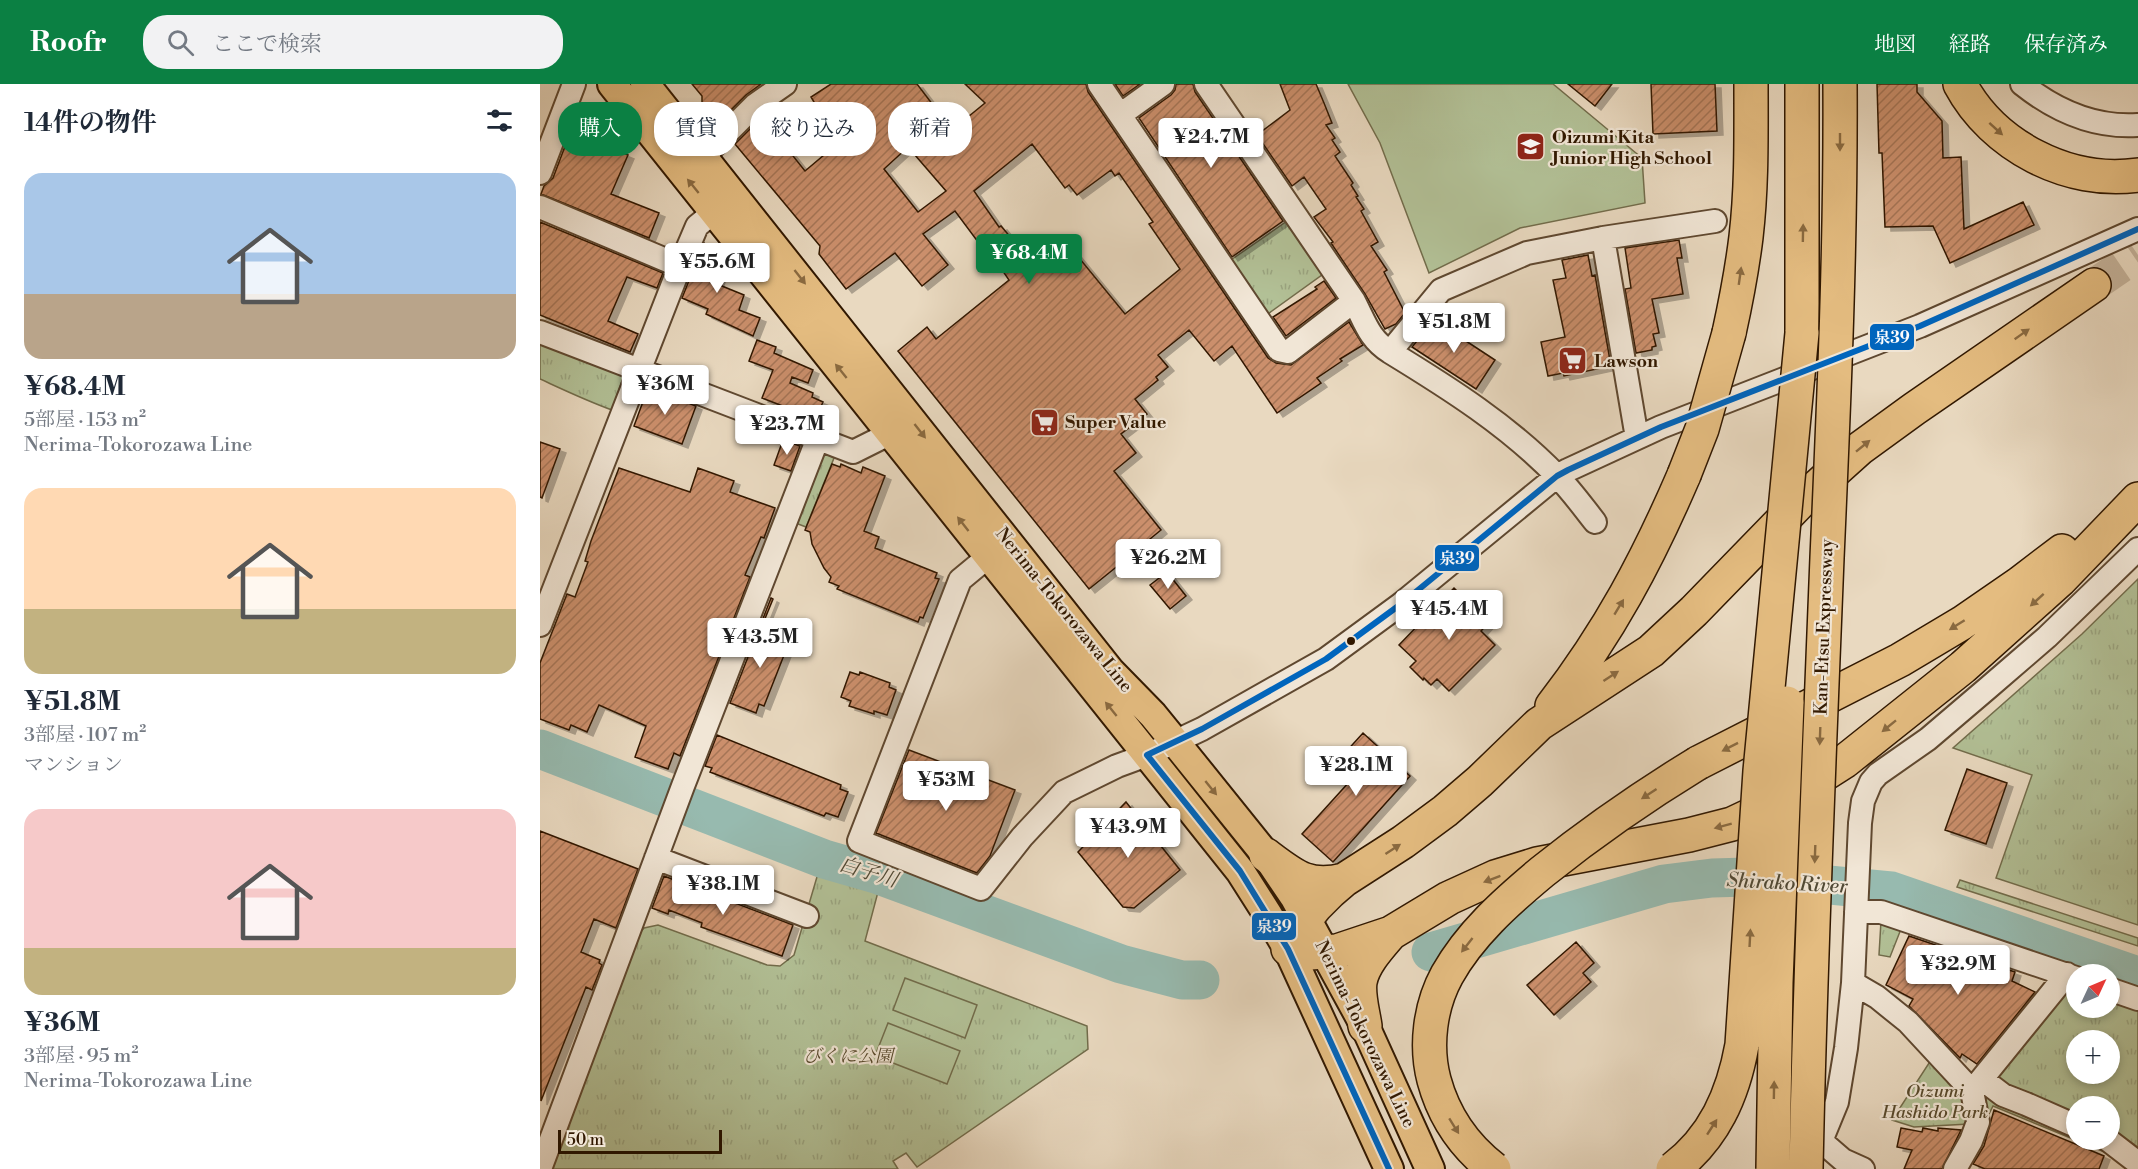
<!DOCTYPE html>
<html lang="ja">
<meta charset="utf-8">
<style>
:root{--surface:#fff;--page:#f2f2f3;--text:#1f2937;--muted:#747a83;--accent:#0b8043}
body{margin:0;font-family:"Libre Bodoni","Noto Serif JP",serif;background:var(--page);color:var(--text);height:100vh;display:flex;flex-direction:column;font-size:22px;white-space:nowrap}
*{box-sizing:border-box;margin:0}
p{font-size:20px;color:var(--muted)}
.icon{flex:none;width:33px;height:33px;fill:none;stroke:currentColor;stroke-width:2;stroke-linecap:round;stroke-linejoin:round}
.map{position:relative;flex:1;overflow:hidden}
.details{display:flex;flex-direction:column;background:var(--surface);width:540px}
.details>*{flex:none}
.guide{position:absolute;left:18px;top:18px;width:570px;height:54px;display:flex;gap:12px}
.needle{width:39px;rotate:46deg}
.tools{position:absolute;left:1526px;top:880px;display:grid;gap:12px}
.tools a{display:grid;place-items:center;width:54px;height:54px;border-radius:50%;background:var(--surface);box-shadow:0 3px 9px #0003;font-size:30px}
.scale{position:absolute;left:18px;bottom:15px;width:164px;box-sizing:border-box;padding-left:6px;border:3px solid #311800;border-top:0;font-size:16px;line-height:21px;white-space:nowrap;color:#311800;-webkit-text-stroke:4px #f1e6d6;paint-order:stroke}
.price{position:absolute;translate:-50% -51px;padding:0 14px;border-radius:6px;background:#fff;color:#222;font-size:20px;line-height:39px;filter:drop-shadow(0 2px 3px #0008)}
.price::after{content:'';position:absolute;left:50%;top:36px;width:18px;height:14px;margin-left:-9px;background:inherit;clip-path:polygon(0 0,100% 0,50% 100%)}
.price.selected{background:var(--accent);color:#fff}
ul{padding:0;list-style:none}
li{display:grid;align-content:center;gap:12px;height:318px;padding:0 24px}
li span{display:grid;place-items:center;height:186px;border-radius:18px;color:#555}
li>.icon{margin-inline-start:auto}
span .icon{width:108px;height:108px;fill:#fffc;stroke-width:1}
li b{font-size:26px}
h2{display:flex;justify-content:space-between;align-items:center;height:72px;padding:0 24px;font-size:26px}
.chip{padding:0 21px;border-radius:24px;background:var(--surface);box-shadow:0 3px 9px #0003;font-size:21px;line-height:54px}
.chip.selected{background:var(--accent);color:#fff}
header{display:flex;align-items:center;gap:36px;box-sizing:border-box;height:84px;padding:0 30px;background:var(--accent);color:#fff}
header strong{font-size:28px}
nav{display:flex;gap:33px;margin-inline-start:auto;font-size:21px}
.search{width:420px;height:54px;background:var(--page);display:flex;align-items:center;gap:15px;box-sizing:border-box;padding:0 21px;border-radius:24px;color:var(--muted);font-size:22px}
main{display:flex;flex:1;min-height:0}
.map>svg:first-child{display:block}
.grass{fill:url(#grass-tufts);stroke:#726c4b;stroke-width:1.5;fill-rule:evenodd}
.pitch{fill:#b2c096;stroke:#726c4b;stroke-width:1.5}
.lines{fill:none;stroke-linecap:round;stroke-linejoin:round}
.river{stroke:#97baaf;stroke-width:39}
.building{fill:url(#building-hatch);stroke:#311800;stroke-width:1.5;fill-rule:evenodd;filter:url(#shadow)}
.highway-tunnel{stroke:#c4b29a;stroke-width:33;stroke-dasharray:33 16;stroke-linecap:butt}
.minor-casing{stroke:#5f4830;stroke-width:26}
.major-casing{stroke:#311800;stroke-width:32}
.highway-casing{stroke:#311800;stroke-width:36}
.minor{stroke:#f1e6d6;stroke-width:22}
.major{stroke:#e4bc80;stroke-width:28}
.highway{stroke:#e4bc80;stroke-width:33}
.highway-bridge-casing{stroke:#311800;stroke-width:36;stroke-linecap:butt}
.highway-bridge{stroke:#e4bc80;stroke-width:33}
.bus-1-casing{stroke:#f1e6d6;stroke-width:10}
.bus-1{stroke:#0065bd;stroke-width:6}
.oneway{fill:#8a6a40}
.bus-dot{fill:#311800;stroke:#f1e6d6;stroke-width:2}
.labels{text-anchor:middle;dominant-baseline:central;stroke-width:4.5;stroke-linejoin:round;paint-order:stroke}
.poi-label{font-size:18px;font-weight:bold;fill:#311800;stroke:#f1e6d6;text-anchor:start}
.street-label{font-size:18px;fill:#311800;stroke:#f1e6d6}
.park-label{font-size:18px;font-style:italic;fill:#584a2d;stroke:#f1e6d6}
.water-label{font-size:20px;font-style:italic;fill:#504935;stroke:#f1e6d6}
.line-badge{stroke:#f1e6d6;stroke-width:2}
.badge-label{font-size:16px;text-anchor:middle;font-weight:bold;fill:#fff}
</style>
<header>
<strong>Roofr</strong>
<div class="search"><svg class="icon" aria-label="search" viewBox="0 0 24 24"><circle cx="10" cy="10" r="6"/><path d="M15 15l6 6"/></svg>ここで検索</div>
<nav><a>地図</a><a>経路</a><a>保存済み</a></nav>
</header>
<main>
<section class="details">
<h2>14件の物件<svg class="icon" aria-label="filters" viewBox="0 0 24 24"><path d="M4 7h16M4 17h16"/><circle cx="9" cy="7" r="2"/><circle cx="15" cy="17" r="2"/></svg></h2>
<ul>
<li><span style="background:linear-gradient(#a9c7e8 65%,#b9a48a 0)"><svg class="icon" aria-label="home" viewBox="0 0 24 24"><path d="M3 11l9-7 9 7M6 9v11h12V9"/></svg></span><div><b>¥68.4M</b><p>5部屋 · 153 m²</p><p>Nerima-Tokorozawa Line</p></div></li>
<li><span style="background:linear-gradient(#ffd9b3 65%,#c2b280 0)"><svg class="icon" aria-label="home" viewBox="0 0 24 24"><path d="M3 11l9-7 9 7M6 9v11h12V9"/></svg></span><div><b>¥51.8M</b><p>3部屋 · 107 m²</p><p>マンション</p></div></li>
<li><span style="background:linear-gradient(#f6c9c9 75%,#c2b280 0)"><svg class="icon" aria-label="home" viewBox="0 0 24 24"><path d="M3 11l9-7 9 7M6 9v11h12V9"/></svg></span><div><b>¥36M</b><p>3部屋 · 95 m²</p><p>Nerima-Tokorozawa Line</p></div></li>
</ul>
</section>
<div class="map">
<svg width="1598" height="1085" viewBox="0 0 1598 1085">
<defs>
<pattern id="grass-tufts" width="24" height="20" patternUnits="userSpaceOnUse" patternTransform="scale(1.5)"><rect width="24" height="20" fill="#b2c096"/><path d="M3 7l-1-3M5 7V3M7 7l1-3M15 17l-1-3M17 17v-4M19 17l1-3" fill="none" stroke="#9aa480"/></pattern>
<pattern id="building-hatch" width="6" height="6" patternUnits="userSpaceOnUse" patternTransform="scale(1.5)"><rect width="6" height="6" fill="#cb8f6c"/><path d="M-1 1l2-2M0 6l6-6M5 7l2-2" fill="none" stroke="#a57456"/></pattern>
<filter id="shadow"><feDropShadow dx="6" dy="4" stdDeviation="0" flood-color="#0004"/></filter>
</defs>
<rect width="100%" height="100%" fill="#e9d9c0"/>
<filter id="stains"><feTurbulence type="fractalNoise" baseFrequency=".00333" numOctaves="4"/><feColorMatrix values="0 0 0 0 .2 0 0 0 0 .09 0 0 0 0 .02 0 0 0 .5 -.17"/></filter>
<radialGradient id="worn" r=".72"><stop offset=".6" stop-color="#630" stop-opacity="0"/><stop offset="1" stop-color="#630" stop-opacity=".3"/></radialGradient>
<path class="grass" d="M750,135l36,53 -61,44 -37,-54z
M0,260l84,31 -12,35c-25,-9 -48,-20 -72,-31z
M287,370l7,4 -28,69 -13,-5 26,-64z
M1598,495v346l-142,-47 36,-103 -79,-27 129,-114z
M279,786l59,22 -13,49 222,85 1,23 -171,118 -11,-14 -13,8 5,8h-347l83,-230 10,-11 14,-3 109,40 13,1 14,-11z
M1420,796l178,58v8l-181,-59z
M1341,837l20,8 -11,28 -11,-2z
M1534,904l2,1v19h33v-8l29,10v159h-12l-19,-16 -114,-47 -5,10 -9,-21 82,-104zM1536,957h33v33h-33zM1536,1023h33v33h-33z
M1391,976l35,40 3,24 -55,3 -22,-7z"/>
<path class="pitch" d="M808,0h205l89,74 3,45 -125,25 -91,45 -49,-130z
M365,894l72,27 -12,33 -72,-28z
M348,939l72,28 -13,33 -72,-28z"/>
<g class="lines">
<path class="river" d="M0,665l284,110 52,15 245,90 61,16h18
M891,868l233,-68 48,-6 35,-1 144,14 247,85"/>
</g>
<path class="building" d="M152,0h69l-15,11 -26,26 -18,-19v-6z
M291,0h86l35,46 33,-27 -20,-19h121l2,8 180,266 8,5 15,2 58,-43 14,23 -23,14 2,2 -25,17 4,5 -44,30 -45,-67 -18,15 -25,-31 -31,25 10,12 -12,10 2,3 -23,19 12,15 -26,20 15,19 -22,18 47,59 -11,9 7,7 -16,13 -6,-7 -46,37 -191,-238 29,-24 9,12 73,-59 -19,-28 -3,2 -32,-43 -32,23 25,31 -26,21 -27,-33 -49,36 -27,-35 1,-8 -85,-102 27,-27 43,54 26,-22 -15,-22 3,-3 -12,-18 7,-4 -3,-5zM492,60l33,44 4,-3 8,10 34,-25 4,6 4,-3 34,49 -4,2 31,45 -55,45 -63,-77 -33,27 -17,-25 -11,-13 -2,1 -25,-36zM368,63l38,44 -28,21 -34,-43z
M575,0h25l-17,12z
M636,0h17l2,8 88,129 -51,36 -93,-139 32,-23 4,-5z
M740,0h36l8,19 8,20 -6,2 9,13 -3,2 8,12 -5,4 18,27 -2,2 7,11 -2,1 8,12 -3,2 17,31 -7,4 16,24 -3,2 21,41 -9,11 -11,5 -20,-35 -34,-51 2,-1 -19,-25 12,-8 -22,-32 -12,9 -35,-51 33,-25z
M1028,0h44l-17,22z
M1111,0h64l2,47 -64,3z
M1337,0h40v8l25,29 1,37 18,-1 3,72 59,-27 11,23 -84,38 -17,-37 -48,1 -3,-74h-3z
M41,20l20,9 -4,9 9,4 -4,8 19,9 -3,8 10,4 -17,39 48,19 -10,25 -108,-44 3,-8 9,-8z
M0,138l123,51 -6,15 -30,-11 -19,44 30,13 -8,18 -90,-37z
M1139,156l3,18h-5l6,36 -31,5 7,34 -6,1 3,12 -4,1v3l-16,3 -11,-64 6,-1 -6,-40z
M164,159l19,24 -6,17 27,11 -5,15 21,8 -7,18 -47,-22 2,-5 -26,-11z
M1048,171l4,21 3,-1 16,91 -47,10 -1,-3 -15,3 -7,-34 24,-5 -12,-57 13,-2 -4,-18z
M784,197l12,17 -50,38 -13,-19 44,-28 -2,-2z
M894,236l61,40 -19,29 -64,-42z
M217,256l19,7 -2,6 39,17 -5,13 -16,-6 -2,6 23,10 -1,4 11,5 -9,21 -22,-9 1,-4 -31,-12 11,-28 -24,-9z
M108,304l48,18 -14,38 -48,-18z
M243,356l17,6 -9,25 -17,-6z
M0,358l20,7 -18,49 -2,-1z
M292,380l8,3 1,-3 20,9 2,-6 22,9 -21,55 15,6 -4,11 62,25 -2,5 4,1 -16,39 -3,-1 -2,5 -81,-33 2,-3 -10,-4 2,-5 -7,-9 -12,-24 -2,-12 -5,-2z
M79,384l71,24 8,-24 36,13 -4,11 45,16 -11,30 -3,-1 -16,38 5,2 -70,179 -6,-3 -6,16 -33,-12 11,-31 -47,-21 -12,27 -16,-7 -2,5 -29,-11v-56l27,-69 8,3 13,-35 -3,-1 6,-20z
M627,488l19,24 -16,13 -20,-24z
M914,504l22,22 2,-2 13,12 -10,11 14,14 -46,46 -12,-12 -6,6 -7,-7 -1,2 -13,-13 6,-6 -17,-16z
M231,514l2,1 -11,27 25,10 -3,8 4,1 -24,61 -5,-2 -3,9 -26,-10z
M310,588l9,3 1,-3 30,11 -1,4 7,3 -9,25 -13,-4v3l-25,-8 2,-5 -10,-4z
M823,649l47,43 -77,86 -31,-28 48,-53 -17,-15z
M177,651l124,50 -1,4 8,3 -10,25 -12,-4 -2,3 -114,-44 2,-4 -7,-2z
M369,666l106,40 -25,66 -13,17 -101,-40z
M1427,685l40,14 -21,61 -41,-14z
M586,718l54,68 -46,38 -11,-1 -45,-55z
M0,747l98,38 -22,59 -22,-9 -13,33 19,8 -1,3 3,2 -10,25 -6,-3 -45,114z
M124,792l129,49 -11,31 -81,-29 1,-4 -33,-13 -1,4 -16,-6z
M1369,852l106,36 -3,9 23,11 -58,72 -15,-10 -2,4 -51,-52 4,-7 -27,-14z
M1036,858l18,21 -11,10 8,9 -37,33 -27,-30z
M1454,1026l110,46 -5,13h-114l-12,-5 11,-18z
M1361,1044l21,4 1,-4 15,3v-3l23,2 -19,39h-38l8,-19 -15,-3z"/>
<g class="lines">
<path class="highway-tunnel" d="M1554,201l44,-30"/>
<defs>
<path id="minor" d="M559,0l180,266 9,2 66,-51
M666,0l148,217c11,21 15,38 36,51
M1482,0c34,27 72,44 116,41
M580,31l43,-31
M163,73l52,-52 30,-21
M0,89l34,-89
M0,123l140,59
M1063,154l112,-17
M0,248l313,120 38,-19
M1055,438c-12,-15 -24,-32 -38,-46 -48,-50 -108,-88 -167,-124l51,-62 86,-37 76,-15 34,200
M449,472l-29,24 -101,261 122,48 41,-52 42,-45 53,-26 30,-11 55,-26 124,-70 75,-55 156,-128 11,-6 93,-43 259,-101 218,-97
M0,541l140,-359 17,-40 17,-14
M116,774l151,58
M1316,828h25l195,66
M1313,899l24,14 31,25 64,69
M1569,905l29,10
M1442,995l21,16 23,9 50,22
M1568,1056l30,23
M1281,1057l22,19 20,9
M1259,1069l22,-12 16,-39 9,-54 7,-65 7,-160 3,-22 8,-19 7,-8 50,-35 61,-52 58,-50 91,-88
M0,1085l143,-383 135,-348
M1415,1085l16,-28 7,-19 -6,-31 95,-117"/>
<path id="major" d="M72,0l628,787 28,44 20,34 101,220
M105,0l465,587 43,44 22,27 91,113 29,43 70,128 65,143"/>
<path id="highway" d="M1420,0c33,62 108,101 178,91
M1554,201l-180,124 -55,40 -59,53 -106,109 -43,40 -112,73 -59,57 -35,30 -42,31 -59,38 -14,12 -14,14 -16,20 -12,23 22,4 27,-2 54,-18 58,-35 46,-21 42,-13 152,-29 43,-11 55,-26 58,-37 118,-94 97,-87 78,-81
M1189,249c7,-32 13,-63 17,-96 6,-51 5,-102 5,-153
M1262,249v-249
M1012,622c57,-74 95,-145 132,-231
M1158,679l202,-103 62,-37 58,-40 42,-32
M726,771c28,21 42,34 78,25
M825,942c-2,-14 -7,-30 -5,-44 3,-18 19,-35 31,-49"/>
</defs>
<use href="#minor" class="minor-casing"/>
<use href="#major" class="major-casing"/>
<use href="#highway" class="highway-casing"/>
<use href="#minor" class="minor"/>
<use href="#major" class="major"/>
<use href="#highway" class="highway"/>
<defs>
<path id="highway-bridge" d="M1144,391l18,-46 27,-96
M954,1085c-30,-23 -50,-52 -60,-89 -9,-34 -4,-74 13,-105 23,-41 59,-73 95,-103 50,-40 102,-76 156,-109
M1133,1085c41,-31 60,-74 69,-124l18,-274 42,-438
M1233,1085l3,-187 11,-279
M1266,1085c4,-204 13,-407 21,-611 7,-158 14,-316 13,-474"/>
</defs>
<use href="#highway-bridge" class="highway-bridge-casing"/>
<use href="#highway-bridge" class="highway-bridge"/>
<defs>
<path id="bus-1" d="M849,1085l-101,-220 -48,-78 -93,-116 55,-26 124,-70 75,-55 156,-128 11,-6 93,-43 259,-101 218,-97"/>
</defs>
<use href="#bus-1" class="bus-1-casing"/>
<use href="#bus-1" class="bus-1"/>
</g>
<defs><path id="oneway-solid" d="M-6-.8H1V-3.2L6.5 0L1 3.2V.8H-6Z" transform="scale(1.5)"/></defs>
<g class="oneway">
<use href="#oneway-solid" transform="translate(1456 45) rotate(42)"/>
<use href="#oneway-solid" transform="translate(1300 58) rotate(90)"/>
<use href="#oneway-solid" transform="translate(153 102) rotate(-129)"/>
<use href="#oneway-solid" transform="translate(1263 149) rotate(-89)"/>
<use href="#oneway-solid" transform="translate(1200 192) rotate(-82)"/>
<use href="#oneway-solid" transform="translate(260 193) rotate(52)"/>
<use href="#oneway-solid" transform="translate(1482 250) rotate(-35)"/>
<use href="#oneway-solid" transform="translate(301 287) rotate(-129)"/>
<use href="#oneway-solid" transform="translate(380 347) rotate(52)"/>
<use href="#oneway-solid" transform="translate(1323 362) rotate(-39)"/>
<use href="#oneway-solid" transform="translate(423 440) rotate(-128)"/>
<use href="#oneway-solid" transform="translate(1497 516) rotate(138)"/>
<use href="#oneway-solid" transform="translate(1079 523) rotate(-59)"/>
<use href="#oneway-solid" transform="translate(1417 541) rotate(148)"/>
<use href="#oneway-solid" transform="translate(1071 592) rotate(-33)"/>
<use href="#oneway-solid" transform="translate(571 625) rotate(-129)"/>
<use href="#oneway-solid" transform="translate(1349 642) rotate(141)"/>
<use href="#oneway-solid" transform="translate(1280 652) rotate(92)"/>
<use href="#oneway-solid" transform="translate(1190 663) rotate(153)"/>
<use href="#oneway-solid" transform="translate(671 704) rotate(51)"/>
<use href="#oneway-solid" transform="translate(1109 710) rotate(147)"/>
<use href="#oneway-solid" transform="translate(1183 742) rotate(165)"/>
<use href="#oneway-solid" transform="translate(853 765) rotate(-33)"/>
<use href="#oneway-solid" transform="translate(1275 770) rotate(92)"/>
<use href="#oneway-solid" transform="translate(952 795) rotate(159)"/>
<use href="#oneway-solid" transform="translate(1210 854) rotate(-87)"/>
<use href="#oneway-solid" transform="translate(927 861) rotate(128)"/>
<use href="#oneway-solid" transform="translate(1234 1006) rotate(-89)"/>
<use href="#oneway-solid" transform="translate(914 1042) rotate(58)"/>
<use href="#oneway-solid" transform="translate(1172 1043) rotate(-57)"/>
</g>
<defs>
<symbol id="school-square" viewBox="-11 -11 22 22"><rect x="-9" y="-9" width="18" height="18" rx="4" fill="#8f2418" stroke="#f1e6d6"/><path d="M0-5L7-2L0 1L-7-2ZM-4 1L0 2.5L4 1V4Q0 6-4 4Z" fill="#fff"/></symbol>
<symbol id="supermarket-square" viewBox="-11 -11 22 22"><rect x="-9" y="-9" width="18" height="18" rx="4" fill="#8f2418" stroke="#f1e6d6"/><path d="M-6-5.5h2.5l.6 2H6L4.5 2H-2.5L-4.4-4H-6ZM-1.5 3.2a1.3 1.3 0 1 0 .1 0ZM3 3.2a1.3 1.3 0 1 0 .1 0Z" fill="#fff"/></symbol>
</defs>
<g fill-rule="evenodd">
<use href="#school-square" x="974" y="46" width="33" height="33"/>
<use href="#supermarket-square" x="1016" y="260" width="33" height="33"/>
<use href="#supermarket-square" x="488" y="322" width="33" height="33"/>
</g>
<circle class="bus-dot" cx="811" cy="557" r="5"/>
<g class="labels">
<g class="poi-label">
<text x="1012" y="53">Oizumi Kita<tspan x="1012" dy="21">Junior High School</tspan></text>
<text x="1054" y="277">Lawson</text>
<text x="525" y="338">Super Value</text>
</g>
<g class="street-label">
<text transform="translate(524 526) rotate(51)">Nerima-Tokorozawa Line</text>
<text transform="translate(1284 543) rotate(-88)">Kan-Etsu Expressway</text>
<text transform="translate(825 950) rotate(64)">Nerima-Tokorozawa Line</text>
</g>
<g class="park-label">
<text x="308" y="972">びくに公園</text>
<text x="1395" y="1007">Oizumi<tspan x="1395" dy="21">Hashido Park</tspan></text>
</g>
<g class="water-label">
<text transform="translate(328 789) rotate(17)">白子川</text>
<text transform="translate(1247 800) rotate(3)">Shirako River</text>
</g>
</g>
<g class="line-badge">
<rect x="1329" y="239" width="46" height="28" rx="6" fill="#0065bd"/>
<rect x="894" y="460" width="46" height="28" rx="6" fill="#0065bd"/>
<rect x="711" y="828" width="46" height="29" rx="6" fill="#0065bd"/>
</g>
<g class="badge-label">
<text x="1352" y="259">泉39</text>
<text x="917" y="480">泉39</text>
<text x="734" y="848">泉39</text>
</g>
<rect width="100%" height="100%" filter="url(#stains)"/>
<rect width="100%" height="100%" fill="url(#worn)"/>
</svg>
<div class="tools">
<a><svg class="needle" viewBox="-14 -14 28 28"><path d="M0-13l5 13h-10z" fill="#e53935"/><path d="M0 13l5-13h-10z" fill="#747a83"/></svg></a>
<a>+</a>
<a>−</a>
</div>
<div class="scale">50 m</div>
<b class="price" style="left:671px;top:85px">¥24.7M</b>
<b class="price selected" style="left:489px;top:201px">¥68.4M</b>
<b class="price" style="left:177px;top:210px">¥55.6M</b>
<b class="price" style="left:914px;top:270px">¥51.8M</b>
<b class="price" style="left:125px;top:332px">¥36M</b>
<b class="price" style="left:247px;top:372px">¥23.7M</b>
<b class="price" style="left:628px;top:506px">¥26.2M</b>
<b class="price" style="left:909px;top:557px">¥45.4M</b>
<b class="price" style="left:220px;top:585px">¥43.5M</b>
<b class="price" style="left:816px;top:713px">¥28.1M</b>
<b class="price" style="left:406px;top:728px">¥53M</b>
<b class="price" style="left:588px;top:775px">¥43.9M</b>
<b class="price" style="left:183px;top:832px">¥38.1M</b>
<b class="price" style="left:1418px;top:912px">¥32.9M</b>
<div class="guide">
<a class="chip selected">購入</a>
<a class="chip">賃貸</a>
<a class="chip">絞り込み</a>
<a class="chip">新着</a>
</div>
</div>
</main>
